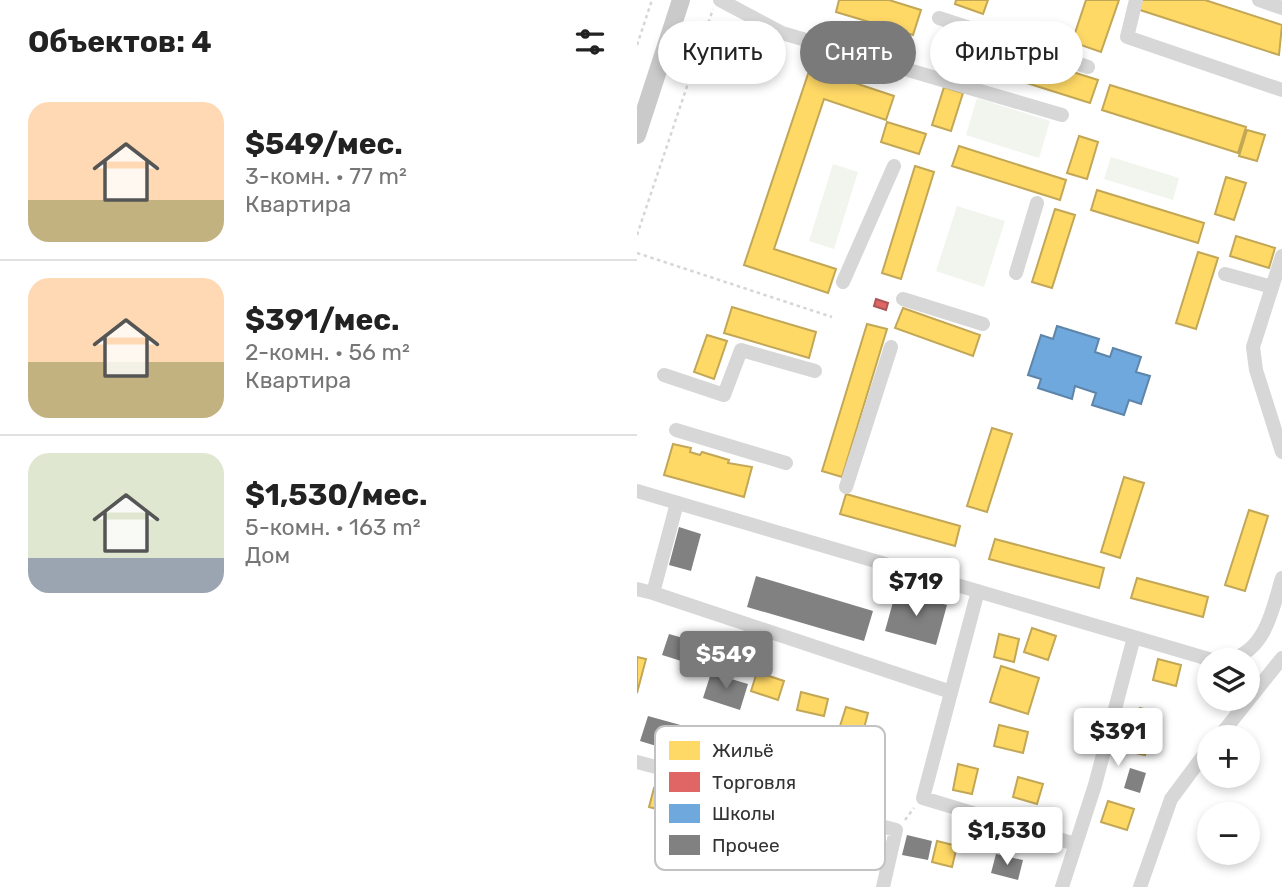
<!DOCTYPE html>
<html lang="ru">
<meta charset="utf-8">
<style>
:root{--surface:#fff;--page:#f2f2f2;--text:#222;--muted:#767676;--line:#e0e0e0;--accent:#7a7a7a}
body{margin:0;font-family:Rubik,sans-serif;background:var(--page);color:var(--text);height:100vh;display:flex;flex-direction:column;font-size:26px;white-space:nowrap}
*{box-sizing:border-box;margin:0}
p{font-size:23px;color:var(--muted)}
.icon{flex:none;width:38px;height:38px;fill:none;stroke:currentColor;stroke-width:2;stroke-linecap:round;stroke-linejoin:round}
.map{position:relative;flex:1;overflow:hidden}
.drawer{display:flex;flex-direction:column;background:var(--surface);width:637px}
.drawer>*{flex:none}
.guide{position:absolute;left:21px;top:21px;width:518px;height:63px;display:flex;gap:14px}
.tools{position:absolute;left:560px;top:648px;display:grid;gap:14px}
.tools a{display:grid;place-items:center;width:63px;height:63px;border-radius:50%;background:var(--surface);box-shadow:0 4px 10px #0003;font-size:35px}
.price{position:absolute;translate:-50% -60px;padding:0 16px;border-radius:7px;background:#fff;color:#222;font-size:23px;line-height:46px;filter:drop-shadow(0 2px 4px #0008)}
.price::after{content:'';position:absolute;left:50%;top:42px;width:21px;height:16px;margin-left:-10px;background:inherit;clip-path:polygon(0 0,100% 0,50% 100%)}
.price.on{background:var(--accent);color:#fff}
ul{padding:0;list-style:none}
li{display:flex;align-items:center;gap:21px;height:175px;padding:0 28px}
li+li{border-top:2px solid var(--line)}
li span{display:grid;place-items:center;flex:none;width:196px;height:140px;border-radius:21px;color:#555}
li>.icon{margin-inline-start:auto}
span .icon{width:84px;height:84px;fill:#fffc;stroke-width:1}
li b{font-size:30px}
h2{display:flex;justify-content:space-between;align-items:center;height:84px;padding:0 28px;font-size:30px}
.pill{padding:0 24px;border-radius:32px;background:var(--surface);box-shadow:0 4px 10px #0003;font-size:24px;line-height:63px}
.pill.on{background:var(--accent);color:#fff}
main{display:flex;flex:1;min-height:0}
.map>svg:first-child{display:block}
.green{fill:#f1f5ed}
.homes{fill:#ffd966;stroke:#c2a757;stroke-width:2}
.shops{fill:#e06666;stroke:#ac5757;stroke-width:2}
.schools{fill:#6fa8dc;stroke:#5d85a9;stroke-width:2}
.building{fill:#818181}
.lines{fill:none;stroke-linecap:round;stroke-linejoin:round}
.path{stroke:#d6d6d6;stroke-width:2.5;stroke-dasharray:3.5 3.5;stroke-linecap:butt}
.minor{stroke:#d7d7d7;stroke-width:14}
.major{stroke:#cacaca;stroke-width:18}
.key{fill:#fff;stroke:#c2c2c2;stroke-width:2}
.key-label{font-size:19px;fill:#333}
</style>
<main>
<section class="drawer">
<h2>Объектов: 4<svg class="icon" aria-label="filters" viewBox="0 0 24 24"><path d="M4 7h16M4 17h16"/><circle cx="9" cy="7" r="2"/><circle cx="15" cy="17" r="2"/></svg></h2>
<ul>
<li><span style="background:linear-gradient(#ffd9b3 70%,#c2b280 0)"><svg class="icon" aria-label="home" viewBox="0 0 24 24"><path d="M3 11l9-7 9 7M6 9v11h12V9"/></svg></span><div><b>$549/мес.</b><p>3-комн. · 77 m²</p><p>Квартира</p></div></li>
<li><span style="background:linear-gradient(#ffd9b3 60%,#c2b280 0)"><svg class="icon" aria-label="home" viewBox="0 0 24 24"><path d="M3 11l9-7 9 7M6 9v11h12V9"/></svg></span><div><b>$391/мес.</b><p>2-комн. · 56 m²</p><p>Квартира</p></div></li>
<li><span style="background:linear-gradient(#dfe7d0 75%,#9aa5b1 0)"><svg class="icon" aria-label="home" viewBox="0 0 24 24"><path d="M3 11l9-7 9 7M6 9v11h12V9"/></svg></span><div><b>$1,530/мес.</b><p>5-комн. · 163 m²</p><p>Дом</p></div></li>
</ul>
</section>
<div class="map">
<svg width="645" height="887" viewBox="0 0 645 887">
<rect width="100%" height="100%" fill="#fff"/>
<path class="green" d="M340,98l73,23 -11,37 -73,-23z
M474,157l68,21 -6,22 -69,-21z
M196,164l25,8 -24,77 -25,-8z
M320,206l48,15 -21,66 -48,-16z"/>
<path class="homes" d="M202,0h50l32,10 -8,25 -77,-23z
M319,0h32l-5,14 -28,-10z
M449,0h33l-18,52 -29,-10z
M503,0h65l77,25 -3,30 -142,-46z
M344,43l117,37 -8,23 -117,-37z
M173,68l84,28 -8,24 -62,-21 -50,150 62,20 -8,24 -84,-28z
M473,85l136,42 -8,26 -136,-43z
M307,87l19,6 -12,38 -19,-6z
M250,122l39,12 -7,20 -38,-12z
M610,130l18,5 -8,26 -18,-5z
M442,136l19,6 -11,37 -20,-6z
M322,146l107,34 -6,20 -108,-34z
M278,166l19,6 -33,107 -19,-6z
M589,177l20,6 -12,37 -19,-6z
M460,190l107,33 -6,20 -107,-33z
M418,209l20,6 -23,73 -20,-6z
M599,236l39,12 -6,20 -39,-12z
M561,252l20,6 -22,71 -20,-6z
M95,307l84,25 -7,26 -85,-25z
M266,308l77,27 -7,21 -78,-28z
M230,324l20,5 -45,148 -20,-6z
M70,335l20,6 -13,38 -20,-7z
M355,428l20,6 -25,78 -20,-6z
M36,444l18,4 -1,4 10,3 2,-3 27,8 -1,3 24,4 -8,30 -80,-22z
M487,477l20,6 -24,75 -19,-6z
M209,494l114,32 -5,20 -115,-32z
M612,510l19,6 -23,75 -20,-6z
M358,539l109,29 -5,20 -110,-29z
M500,578l71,19 -5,20 -72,-19z
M395,628l24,8 -8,24 -24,-8z
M362,634l20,5 -5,23 -20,-5z
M0,657l9,2 -9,34z
M521,659l23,6 -5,21 -23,-6z
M364,666l38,12 -11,36 -38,-12z
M120,672l27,9 -6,19 -27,-9z
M164,692l27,7 -4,17 -27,-6z
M209,707l22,6 -5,19 -23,-6z
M503,708l18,5 -5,18 -18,-5z
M362,725l29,7 -5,21 -29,-7z
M492,735l20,3 -4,17 -19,-4z
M321,764l20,5 -6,25 -19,-4z
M381,777l25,7 -6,20 -24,-7z
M17,788l15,4 -5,19 -15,-4z
M471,801l26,8 -7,21 -26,-8z
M300,841l20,5 -5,21 -20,-5z"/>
<path class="shops" d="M239,299l12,4 -2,7 -12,-4z"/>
<path class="schools" d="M420,326l42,13 -4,13 15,5 3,-9 28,9 -5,15 14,4 -9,28 -12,-4 -5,15 -32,-10 4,-12 -21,-7 -3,13 -34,-11 3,-9 -13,-4 13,-40 12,4z"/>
<path class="building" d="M42,527l22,7 -10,37 -22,-6z
M119,576l117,35 -9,30 -117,-34z
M259,591l51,14 -11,40 -51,-14z
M85,633l36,11 -7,25 -36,-11z
M32,634l42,12 -7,22 -42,-13z
M74,673l37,11 -8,26 -37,-12z
M11,716l36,10 -8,26 -36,-11z
M493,768l16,5 -6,20 -16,-5z
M270,835l25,6 -4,19 -26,-5z
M359,854l27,6 -5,20 -27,-7z"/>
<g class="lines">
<path class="path" d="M0,45l15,-45
M0,235l76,-226
M0,253l195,64
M268,820l9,-12"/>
<path class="minor" d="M83,0l62,33 280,82
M499,0l-9,37 155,53
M622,0l23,8
M302,18l149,49
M645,256l-29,91 3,23 26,82
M379,273l21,-70
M588,274l47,13
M206,282l51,-116
M266,299l80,25
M27,375l60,20 17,-45 74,21
M39,430l110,33
M209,487l45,-140
M0,491l575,169
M40,503l-24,90 298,99
M0,589l16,4
M341,591l-55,207 152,46
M593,660c36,-11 42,-49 52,-82
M582,737l63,-79
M0,762l259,68 -13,57
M425,887l33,-102 39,-148
M503,887l31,-88 38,-51"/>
<path class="major" d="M0,135l44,-135"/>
</g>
<rect x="18" y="726" width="230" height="144" rx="10" class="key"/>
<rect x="32" y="741" width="31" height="19" fill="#ffd966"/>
<rect x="32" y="772" width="31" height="20" fill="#e06666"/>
<rect x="32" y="804" width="31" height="19" fill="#6fa8dc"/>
<rect x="32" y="835" width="31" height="20" fill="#818181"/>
<g class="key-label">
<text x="75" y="757">Жильё</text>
<text x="75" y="789">Торговля</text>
<text x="75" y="820">Школы</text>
<text x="75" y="852">Прочее</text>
</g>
</svg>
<div class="tools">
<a><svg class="icon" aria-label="layers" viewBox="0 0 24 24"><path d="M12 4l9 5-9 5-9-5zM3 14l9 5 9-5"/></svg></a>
<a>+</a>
<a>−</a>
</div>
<b class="price" style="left:279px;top:618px">$719</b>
<b class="price on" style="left:89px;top:691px">$549</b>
<b class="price" style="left:481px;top:768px">$391</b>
<b class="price" style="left:370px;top:867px">$1,530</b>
<div class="guide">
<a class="pill">Купить</a>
<a class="pill on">Снять</a>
<a class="pill">Фильтры</a>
</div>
</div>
</main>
